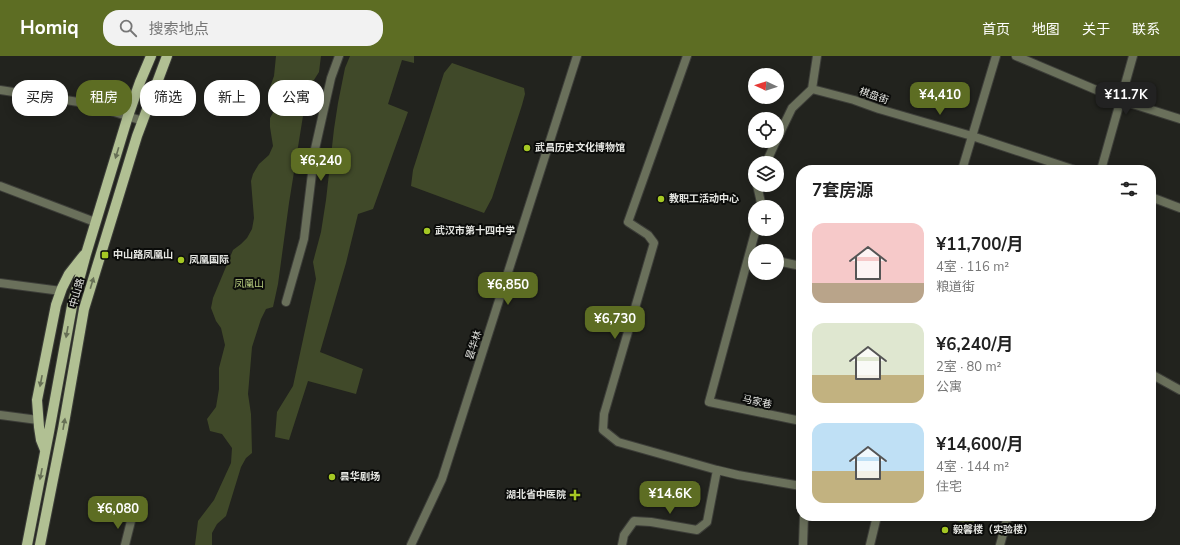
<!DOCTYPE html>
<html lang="zh">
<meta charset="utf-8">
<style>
:root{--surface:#fff;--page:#f2f2f2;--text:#222;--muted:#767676;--accent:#5d6d23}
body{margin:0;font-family:"Nunito Sans","Noto Sans SC",sans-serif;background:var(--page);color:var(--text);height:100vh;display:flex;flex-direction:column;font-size:15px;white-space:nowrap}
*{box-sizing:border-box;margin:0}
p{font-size:13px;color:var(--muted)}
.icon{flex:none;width:22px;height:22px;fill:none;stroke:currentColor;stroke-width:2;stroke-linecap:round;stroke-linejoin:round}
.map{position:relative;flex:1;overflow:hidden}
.panel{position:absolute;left:796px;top:109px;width:360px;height:356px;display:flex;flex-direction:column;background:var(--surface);border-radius:16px;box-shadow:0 2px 10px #0003}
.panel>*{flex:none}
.hud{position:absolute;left:12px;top:24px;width:380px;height:36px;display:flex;gap:8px}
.needle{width:26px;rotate:274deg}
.fabs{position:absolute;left:748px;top:12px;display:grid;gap:8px}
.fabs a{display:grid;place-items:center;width:36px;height:36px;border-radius:50%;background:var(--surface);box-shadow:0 2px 10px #0003;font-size:20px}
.price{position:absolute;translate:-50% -34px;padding:0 9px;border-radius:8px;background:var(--accent);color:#fff;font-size:13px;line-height:26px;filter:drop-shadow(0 1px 2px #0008)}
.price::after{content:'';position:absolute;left:50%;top:24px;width:12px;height:9px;margin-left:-6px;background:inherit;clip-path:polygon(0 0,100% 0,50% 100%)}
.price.active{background:#222;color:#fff}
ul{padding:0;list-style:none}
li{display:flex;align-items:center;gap:12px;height:100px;padding:0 16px}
li span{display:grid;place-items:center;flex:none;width:112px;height:80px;border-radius:12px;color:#555}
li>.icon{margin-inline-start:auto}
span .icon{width:48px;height:48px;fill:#fffc;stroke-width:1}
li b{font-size:17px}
h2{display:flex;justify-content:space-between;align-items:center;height:48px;padding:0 16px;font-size:17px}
.pill{padding:0 14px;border-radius:16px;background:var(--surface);box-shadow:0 2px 10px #0003;font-size:14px;line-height:36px}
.pill.active{background:var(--accent);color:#fff}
header{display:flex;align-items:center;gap:24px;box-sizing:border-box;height:56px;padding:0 20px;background:var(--accent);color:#fff}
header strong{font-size:19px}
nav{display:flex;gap:22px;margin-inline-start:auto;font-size:14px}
.search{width:280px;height:36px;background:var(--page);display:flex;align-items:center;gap:10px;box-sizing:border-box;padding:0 14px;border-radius:16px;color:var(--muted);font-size:15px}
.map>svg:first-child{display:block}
.green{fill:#404929}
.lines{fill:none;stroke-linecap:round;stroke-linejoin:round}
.minor-casing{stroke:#3d3e39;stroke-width:10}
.tertiary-casing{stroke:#3d3e39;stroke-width:10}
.primary-casing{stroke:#3d3e39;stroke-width:12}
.minor{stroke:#6a705b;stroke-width:8}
.tertiary{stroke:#6a705b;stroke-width:8}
.primary{stroke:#b1c093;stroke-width:10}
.oneway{fill:#666f55}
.poi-dot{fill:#a5c824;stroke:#0b0c0a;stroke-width:1.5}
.labels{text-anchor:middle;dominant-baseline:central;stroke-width:4;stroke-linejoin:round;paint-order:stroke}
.street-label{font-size:10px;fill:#e5e6e2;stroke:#0b0c0a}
.poi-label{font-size:10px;font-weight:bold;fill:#e5e6e2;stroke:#0b0c0a;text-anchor:start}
.park-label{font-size:10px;fill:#b5cb7e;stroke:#0b0c0a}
</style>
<header>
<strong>Homiq</strong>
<div class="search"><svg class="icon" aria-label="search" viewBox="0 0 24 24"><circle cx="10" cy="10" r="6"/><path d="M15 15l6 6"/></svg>搜索地点</div>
<nav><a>首页</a><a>地图</a><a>关于</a><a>联系</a></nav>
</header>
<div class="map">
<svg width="1180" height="489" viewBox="0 0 1180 489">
<rect width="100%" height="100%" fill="#22231e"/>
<path class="green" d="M276,0h45l-2,16 -12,19 -18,112 -11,81 -5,23 -7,2 -5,10 -9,28 -4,47 3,20 1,39 -6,5 -5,9 -15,49 -9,8 -5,9v12h-17l3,-24 16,-21 17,-37 1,-15 -10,-14 -12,-3 -3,-12 9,-12 3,-18v-21l6,-23 -4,-17 -5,-7 -5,-13 2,-10 20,-48 8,-6 6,-6 5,-9 2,-11 -3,-37 2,-7 6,-10 10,-9 4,-9 -3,-19v-9l4,-7 -6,-7 1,-14 5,-14z
M350,0h64v7l-12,-3 -14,44 20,8 -35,97 -15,5 -12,49 -26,89 43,17 -7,25 -48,-13 -19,59 -14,-3 2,-25 16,-26 23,-107 -3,-17 8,-30 5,-32 8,-71 4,-26 7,-35z
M452,7l72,25 1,6 -3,11 -30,93 -8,15 -73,-27 2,-16 31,-97z
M934,460h41l-1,9z"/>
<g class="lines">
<defs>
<path id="minor" d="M687,0l-59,166 20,13 6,8 -50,171 -1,16 15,12 99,28 21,5 63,11
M817,0l-5,33 42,11 25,9 93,27 103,34
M1016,0l104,44 60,19
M777,83l15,-31 20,-19
M766,107l10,-22
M962,114l34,-114
M757,129l5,22
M0,130l95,36
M1151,141l29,11
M756,173l-47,173 92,19
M777,205l24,5
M0,227l61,8
M286,246l18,-63 11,-90 16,-71 8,-22
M1151,318l29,16
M0,359l38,5
M125,489l6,-24
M622,489l2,-10 10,-14 17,1 46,8 10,-8 10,-52
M803,489l1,-29
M870,489l7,-29"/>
<path id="tertiary" d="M0,34l85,13 58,18
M1101,114l32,-114
M411,489l31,-66 135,-423
M1000,489l8,-29"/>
<path id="primary" d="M45,394l-4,-10 -2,-13 -2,-27 19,-95 6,-17 7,-14 15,-19
M27,489l22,-113 23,-126 14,-52 42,-138 12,-34 11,-26
M40,489l23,-116 21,-120 53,-173 30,-80"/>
</defs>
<use href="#minor" class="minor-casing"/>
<use href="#tertiary" class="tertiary-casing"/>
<use href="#primary" class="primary-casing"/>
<use href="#minor" class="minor"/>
<use href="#tertiary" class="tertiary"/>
<use href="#primary" class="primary"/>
</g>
<defs><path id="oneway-solid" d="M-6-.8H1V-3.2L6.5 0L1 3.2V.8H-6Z"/></defs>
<g class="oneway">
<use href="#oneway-solid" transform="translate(117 97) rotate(107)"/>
<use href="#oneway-solid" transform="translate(92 227) rotate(-73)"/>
<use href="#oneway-solid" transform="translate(67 276) rotate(100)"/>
<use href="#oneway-solid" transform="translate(41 325) rotate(101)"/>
<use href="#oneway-solid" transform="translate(64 368) rotate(-80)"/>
<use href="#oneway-solid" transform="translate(41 418) rotate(101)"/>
</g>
<g class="poi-dot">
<circle cx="527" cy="92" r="4"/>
<circle cx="661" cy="143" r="4"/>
<circle cx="427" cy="175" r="4"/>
<rect x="101" y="195" width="8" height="8" rx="2"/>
<circle cx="181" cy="204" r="4"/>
<circle cx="332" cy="421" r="4"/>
<path d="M573 433h4v4h4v4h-4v4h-4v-4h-4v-4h4z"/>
<circle cx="945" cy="474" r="4"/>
</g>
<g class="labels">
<g class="street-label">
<text transform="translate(874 40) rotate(19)">棋盘街</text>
<text transform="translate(77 237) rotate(-74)">中山路</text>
<text transform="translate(474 289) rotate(-72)">昙华林</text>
<text transform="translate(757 346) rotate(12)">马家巷</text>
</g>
<g class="poi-label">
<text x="535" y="92">武昌历史文化博物馆</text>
<text x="669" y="143">教职工活动中心</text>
<text x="435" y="175">武汉市第十四中学</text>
<text x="113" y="199">中山路凤凰山</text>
<text x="189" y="204">凤凰国际</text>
<text x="340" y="421">昙华剧场</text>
<text x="566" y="439" text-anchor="end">湖北省中医院</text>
<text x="953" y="474">毅馨楼（实验楼）</text>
</g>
<g class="park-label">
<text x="249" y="228">凤凰山</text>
</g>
</g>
</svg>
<div class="fabs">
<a><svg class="needle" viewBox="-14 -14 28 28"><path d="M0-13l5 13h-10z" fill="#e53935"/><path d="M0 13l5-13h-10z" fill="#767676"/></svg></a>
<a><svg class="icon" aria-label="locate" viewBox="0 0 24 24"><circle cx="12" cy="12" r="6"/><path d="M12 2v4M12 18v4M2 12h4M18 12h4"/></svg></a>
<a><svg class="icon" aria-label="layers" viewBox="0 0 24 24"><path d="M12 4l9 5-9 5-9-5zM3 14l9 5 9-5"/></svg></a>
<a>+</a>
<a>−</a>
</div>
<b class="price" style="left:940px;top:60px">¥4,410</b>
<b class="price active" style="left:1126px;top:60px">¥11.7K</b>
<b class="price" style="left:321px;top:126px">¥6,240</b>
<b class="price" style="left:508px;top:250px">¥6,850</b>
<b class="price" style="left:615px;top:284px">¥6,730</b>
<b class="price" style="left:670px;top:459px">¥14.6K</b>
<b class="price" style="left:118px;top:474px">¥6,080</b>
<div class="hud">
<a class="pill">买房</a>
<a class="pill active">租房</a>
<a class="pill">筛选</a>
<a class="pill">新上</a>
<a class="pill">公寓</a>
</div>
<section class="panel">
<h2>7套房源<svg class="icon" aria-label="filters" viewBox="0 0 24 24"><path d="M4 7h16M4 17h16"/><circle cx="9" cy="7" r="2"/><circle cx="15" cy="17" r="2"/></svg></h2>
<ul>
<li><span style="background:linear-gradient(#f6c9c9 75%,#b9a48a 0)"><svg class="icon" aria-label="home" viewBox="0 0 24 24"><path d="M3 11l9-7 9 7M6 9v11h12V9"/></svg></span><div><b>¥11,700/月</b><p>4室 · 116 m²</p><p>粮道街</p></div></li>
<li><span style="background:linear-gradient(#dfe7d0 65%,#c2b280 0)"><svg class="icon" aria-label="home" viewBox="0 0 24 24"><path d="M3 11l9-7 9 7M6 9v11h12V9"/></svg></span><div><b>¥6,240/月</b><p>2室 · 80 m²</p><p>公寓</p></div></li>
<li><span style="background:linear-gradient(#bfe0f5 60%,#c2b280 0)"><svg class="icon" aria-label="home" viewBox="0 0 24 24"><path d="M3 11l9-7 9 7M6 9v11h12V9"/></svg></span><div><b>¥14,600/月</b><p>4室 · 144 m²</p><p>住宅</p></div></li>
</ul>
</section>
</div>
